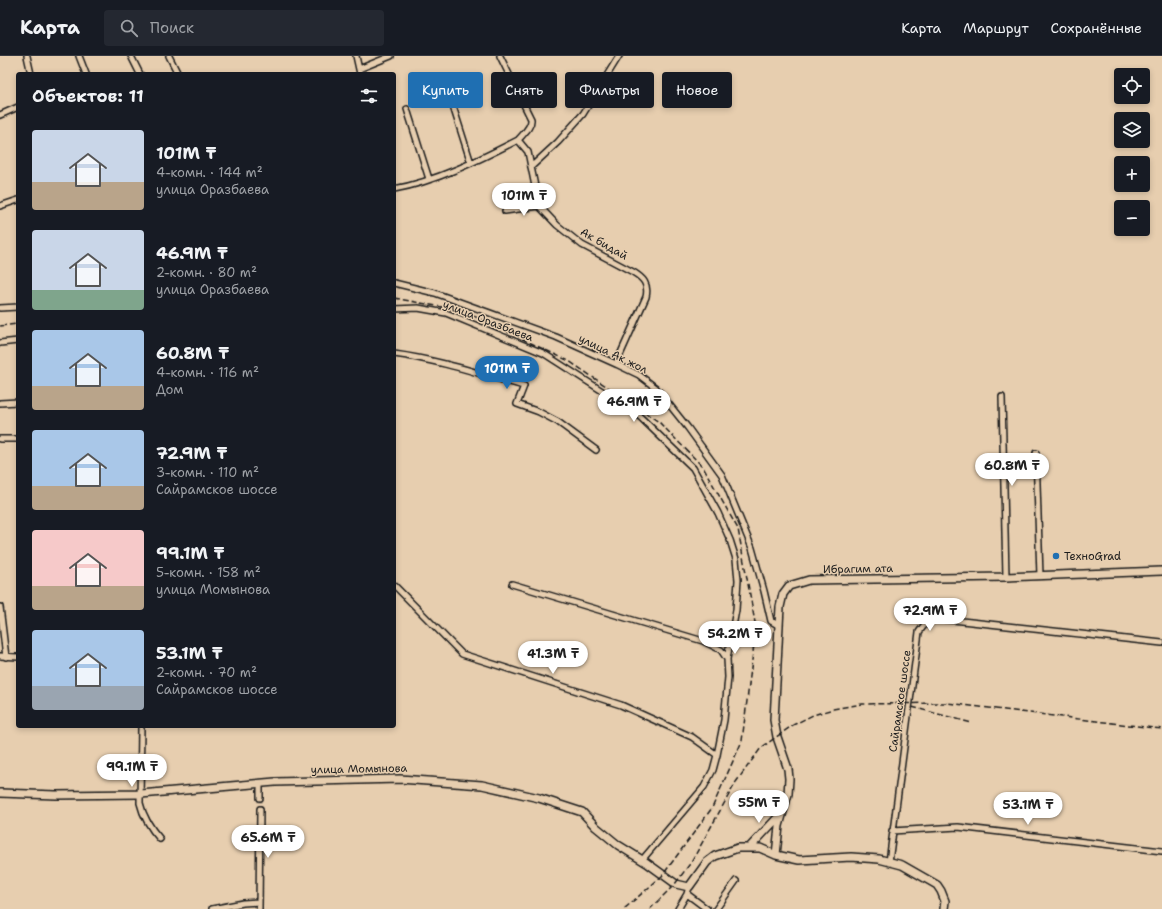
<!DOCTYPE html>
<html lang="ru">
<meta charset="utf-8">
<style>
:root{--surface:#171b24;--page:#242831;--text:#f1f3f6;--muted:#9ea1a6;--line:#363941;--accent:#1f6fb2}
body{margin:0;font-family:"Shantell Sans",sans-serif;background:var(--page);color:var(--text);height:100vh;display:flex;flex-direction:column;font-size:15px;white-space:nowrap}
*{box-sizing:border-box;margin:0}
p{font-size:13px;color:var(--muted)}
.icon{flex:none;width:22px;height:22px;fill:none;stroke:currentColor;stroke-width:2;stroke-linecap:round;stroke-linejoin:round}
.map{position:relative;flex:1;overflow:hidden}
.side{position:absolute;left:16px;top:16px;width:380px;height:656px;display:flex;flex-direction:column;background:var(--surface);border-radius:4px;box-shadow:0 2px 6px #0003}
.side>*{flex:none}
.hud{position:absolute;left:408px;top:16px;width:380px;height:36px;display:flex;gap:8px}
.controls{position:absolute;left:1114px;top:12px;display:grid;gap:8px}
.controls a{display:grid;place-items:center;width:36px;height:36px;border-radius:4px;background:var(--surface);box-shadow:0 2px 6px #0003;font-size:20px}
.price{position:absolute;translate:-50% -34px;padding:0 9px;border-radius:14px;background:#fff;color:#222;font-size:13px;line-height:26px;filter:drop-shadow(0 1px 2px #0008)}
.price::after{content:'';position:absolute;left:50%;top:24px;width:12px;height:9px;margin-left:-6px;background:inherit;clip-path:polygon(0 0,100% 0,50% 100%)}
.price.on{background:var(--accent);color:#fff}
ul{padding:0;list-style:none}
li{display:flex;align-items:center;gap:12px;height:100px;padding:0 16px}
li span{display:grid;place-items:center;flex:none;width:112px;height:80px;border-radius:4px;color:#555}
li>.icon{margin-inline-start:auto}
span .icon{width:48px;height:48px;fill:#fffc;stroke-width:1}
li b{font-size:17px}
h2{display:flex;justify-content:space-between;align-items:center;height:48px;padding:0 16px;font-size:17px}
.tag{padding:0 14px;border-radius:4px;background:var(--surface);box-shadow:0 2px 6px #0003;font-size:14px;line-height:36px}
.tag.on{background:var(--accent);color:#fff}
header{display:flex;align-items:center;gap:24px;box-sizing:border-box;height:56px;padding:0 20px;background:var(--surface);border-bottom:1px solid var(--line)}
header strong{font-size:19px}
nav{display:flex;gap:22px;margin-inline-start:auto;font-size:14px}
.search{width:280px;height:36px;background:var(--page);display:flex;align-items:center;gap:10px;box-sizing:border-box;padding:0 14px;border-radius:4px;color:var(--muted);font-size:15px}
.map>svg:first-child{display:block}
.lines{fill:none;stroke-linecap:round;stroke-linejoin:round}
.street-tunnel{stroke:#beaa92;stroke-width:5;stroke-dasharray:5 2.5;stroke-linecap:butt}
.street-casing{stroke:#1c1c1c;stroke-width:8}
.secondary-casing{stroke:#1c1c1c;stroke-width:10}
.street{stroke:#e7ceaf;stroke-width:5}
.secondary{stroke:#e7ceaf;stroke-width:7}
.rail{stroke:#1c1c1c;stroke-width:1.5;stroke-dasharray:6 3;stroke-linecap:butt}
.poi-dot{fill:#1f6fb2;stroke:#e7ceaf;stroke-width:1.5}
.labels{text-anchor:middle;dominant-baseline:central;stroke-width:3;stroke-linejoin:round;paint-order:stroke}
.street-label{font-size:11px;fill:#1c1c1c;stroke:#e7ceaf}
.poi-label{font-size:11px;fill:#1c1c1c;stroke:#e7ceaf;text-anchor:start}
</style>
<header>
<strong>Карта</strong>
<div class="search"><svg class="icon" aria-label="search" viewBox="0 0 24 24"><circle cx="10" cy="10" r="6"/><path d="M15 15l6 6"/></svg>Поиск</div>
<nav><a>Карта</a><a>Маршрут</a><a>Сохранённые</a></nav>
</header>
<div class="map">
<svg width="1162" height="853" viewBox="0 0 1162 853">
<rect width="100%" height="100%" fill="#e7ceaf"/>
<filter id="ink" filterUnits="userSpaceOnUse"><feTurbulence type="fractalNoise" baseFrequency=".025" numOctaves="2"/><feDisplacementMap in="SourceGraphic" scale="8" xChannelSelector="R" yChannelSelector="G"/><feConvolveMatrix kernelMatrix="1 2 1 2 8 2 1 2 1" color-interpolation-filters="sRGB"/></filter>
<g filter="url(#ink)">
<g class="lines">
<path class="street-tunnel" d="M260,742v11"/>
<defs>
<path id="street" d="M27,0l4,18
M79,0l7,18
M131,0l9,18
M169,0l9,18
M356,0l4,18
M500,0l31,63c1,8 -8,15 -13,21
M359,13l32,-13
M451,44l20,63
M407,53l22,70
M0,59l18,-8
M531,111l27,-25 25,-28 36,-58
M394,133c41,-7 87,-30 124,-49l10,12 11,54 18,19 25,20 51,27c10,6 16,12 13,25l-30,67
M0,150l18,-6
M505,155l34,-5
M394,227l41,10 121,44 60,27 23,11 17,13 32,40 34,47 30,73 12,43 7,30 7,4
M0,252l18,-1
M394,253l24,-1 28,5 97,40 92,59 58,56 25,45 12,27 6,19 2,21 -2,30 -9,49
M0,287l18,-2
M394,298c44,6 87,20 130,32l-7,18 22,8 19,10 38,28
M1002,341l4,180
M0,347l18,-1
M0,383h18
M1036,397l4,123
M512,528l191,57 18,9 6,9 1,18 -4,43 -7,35 -4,15 -9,17 -62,73
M394,529l68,69 159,51 71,32 25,18
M0,551l6,50
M0,600l18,1
M141,670l-1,77c3,13 11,26 20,36
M260,727v15
M892,775l66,-4 204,24
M889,806l30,-230 9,-12 16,-1 218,24
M687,838l20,15
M212,853l31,-6 16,-1
M259,853l1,-100
M678,853l9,-15 2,-7
M716,853l20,-28"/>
<path id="secondary" d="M0,737l56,2 85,-1 134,-12 125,-3 82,6 57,13 43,14 14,15 22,18 29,18 29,21 13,3 18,-25 8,-6 23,-8h22l16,7 23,5 52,-3 28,2 23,6 35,20 4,6 4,10 -1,8
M750,791l31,-33
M776,799l3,-29 9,-32 1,-15 -1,-10 -11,-32 -3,-17 6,-113 3,-13 6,-8 20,-6 197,-3 156,-6"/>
</defs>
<use href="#street" class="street-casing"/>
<use href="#secondary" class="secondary-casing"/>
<use href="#street" class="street"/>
<use href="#secondary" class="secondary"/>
<path class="rail" d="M394,242l69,13 106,50 90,61 44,45 35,62 18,99 -14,113 -30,67 -50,68 -38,33
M0,270l18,-2
M912,651l60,16
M650,853l25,-25 17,-23 44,-79 25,-34 32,-23 20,-10 20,-6 29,-5 85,-1 215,26"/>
</g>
</g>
<circle class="poi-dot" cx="1056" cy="500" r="4"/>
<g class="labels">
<g class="street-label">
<text transform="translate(604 188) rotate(30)">Ак бидай</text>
<text transform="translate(488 265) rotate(21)">улица Оразбаева</text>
<text transform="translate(613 298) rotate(26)">улица Ак жол</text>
<text transform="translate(858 513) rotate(-1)">Ибрагим ата</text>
<text transform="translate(900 645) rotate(-82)">Сайрамское шоссе</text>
<text transform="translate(359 713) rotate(-1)">улица Момынова</text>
</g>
<g class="poi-label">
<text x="1064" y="500">ТехноGrad</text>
</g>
</g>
</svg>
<div class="controls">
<a><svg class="icon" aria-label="locate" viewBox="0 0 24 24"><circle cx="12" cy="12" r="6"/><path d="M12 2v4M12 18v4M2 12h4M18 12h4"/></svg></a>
<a><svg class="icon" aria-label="layers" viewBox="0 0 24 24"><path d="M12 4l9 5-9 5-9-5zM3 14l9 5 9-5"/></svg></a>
<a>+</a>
<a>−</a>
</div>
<b class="price" style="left:524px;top:161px">101M ₸</b>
<b class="price on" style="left:507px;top:334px">101M ₸</b>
<b class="price" style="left:634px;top:367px">46.9M ₸</b>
<b class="price" style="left:1012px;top:431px">60.8M ₸</b>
<b class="price" style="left:930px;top:576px">72.9M ₸</b>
<b class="price" style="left:735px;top:599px">54.2M ₸</b>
<b class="price" style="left:553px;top:619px">41.3M ₸</b>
<b class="price" style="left:132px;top:732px">99.1M ₸</b>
<b class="price" style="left:759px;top:768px">55M ₸</b>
<b class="price" style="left:1028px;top:770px">53.1M ₸</b>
<b class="price" style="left:268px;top:803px">65.6M ₸</b>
<div class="hud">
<a class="tag on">Купить</a>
<a class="tag">Снять</a>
<a class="tag">Фильтры</a>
<a class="tag">Новое</a>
</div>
<section class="side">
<h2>Объектов: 11<svg class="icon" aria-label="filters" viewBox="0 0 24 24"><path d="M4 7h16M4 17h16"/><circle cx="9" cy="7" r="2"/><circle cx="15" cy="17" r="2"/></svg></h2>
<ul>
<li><span style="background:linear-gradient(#c9d6e8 65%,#b9a48a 0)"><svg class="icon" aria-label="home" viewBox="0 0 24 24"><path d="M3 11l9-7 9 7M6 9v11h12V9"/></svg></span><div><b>101M ₸</b><p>4-комн. · 144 m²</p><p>улица Оразбаева</p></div></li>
<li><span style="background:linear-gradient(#c9d6e8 75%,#7fa58c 0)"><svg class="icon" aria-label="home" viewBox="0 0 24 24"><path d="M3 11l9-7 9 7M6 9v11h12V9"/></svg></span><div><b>46.9M ₸</b><p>2-комн. · 80 m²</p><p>улица Оразбаева</p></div></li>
<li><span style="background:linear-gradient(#a9c7e8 70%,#b9a48a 0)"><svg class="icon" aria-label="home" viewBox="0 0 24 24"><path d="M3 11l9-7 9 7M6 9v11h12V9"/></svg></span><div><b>60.8M ₸</b><p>4-комн. · 116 m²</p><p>Дом</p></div></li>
<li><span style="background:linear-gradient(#a9c7e8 70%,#b9a48a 0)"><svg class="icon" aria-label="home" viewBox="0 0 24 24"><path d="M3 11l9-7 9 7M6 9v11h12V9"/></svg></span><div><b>72.9M ₸</b><p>3-комн. · 110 m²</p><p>Сайрамское шоссе</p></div></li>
<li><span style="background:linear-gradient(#f6c9c9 70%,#b9a48a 0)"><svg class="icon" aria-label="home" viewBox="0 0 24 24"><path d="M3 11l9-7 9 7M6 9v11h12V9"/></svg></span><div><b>99.1M ₸</b><p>5-комн. · 158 m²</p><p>улица Момынова</p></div></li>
<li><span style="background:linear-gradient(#a9c7e8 70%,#9aa5b1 0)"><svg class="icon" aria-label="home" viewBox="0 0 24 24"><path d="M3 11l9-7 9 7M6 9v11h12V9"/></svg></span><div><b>53.1M ₸</b><p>2-комн. · 70 m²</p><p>Сайрамское шоссе</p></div></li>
</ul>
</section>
</div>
